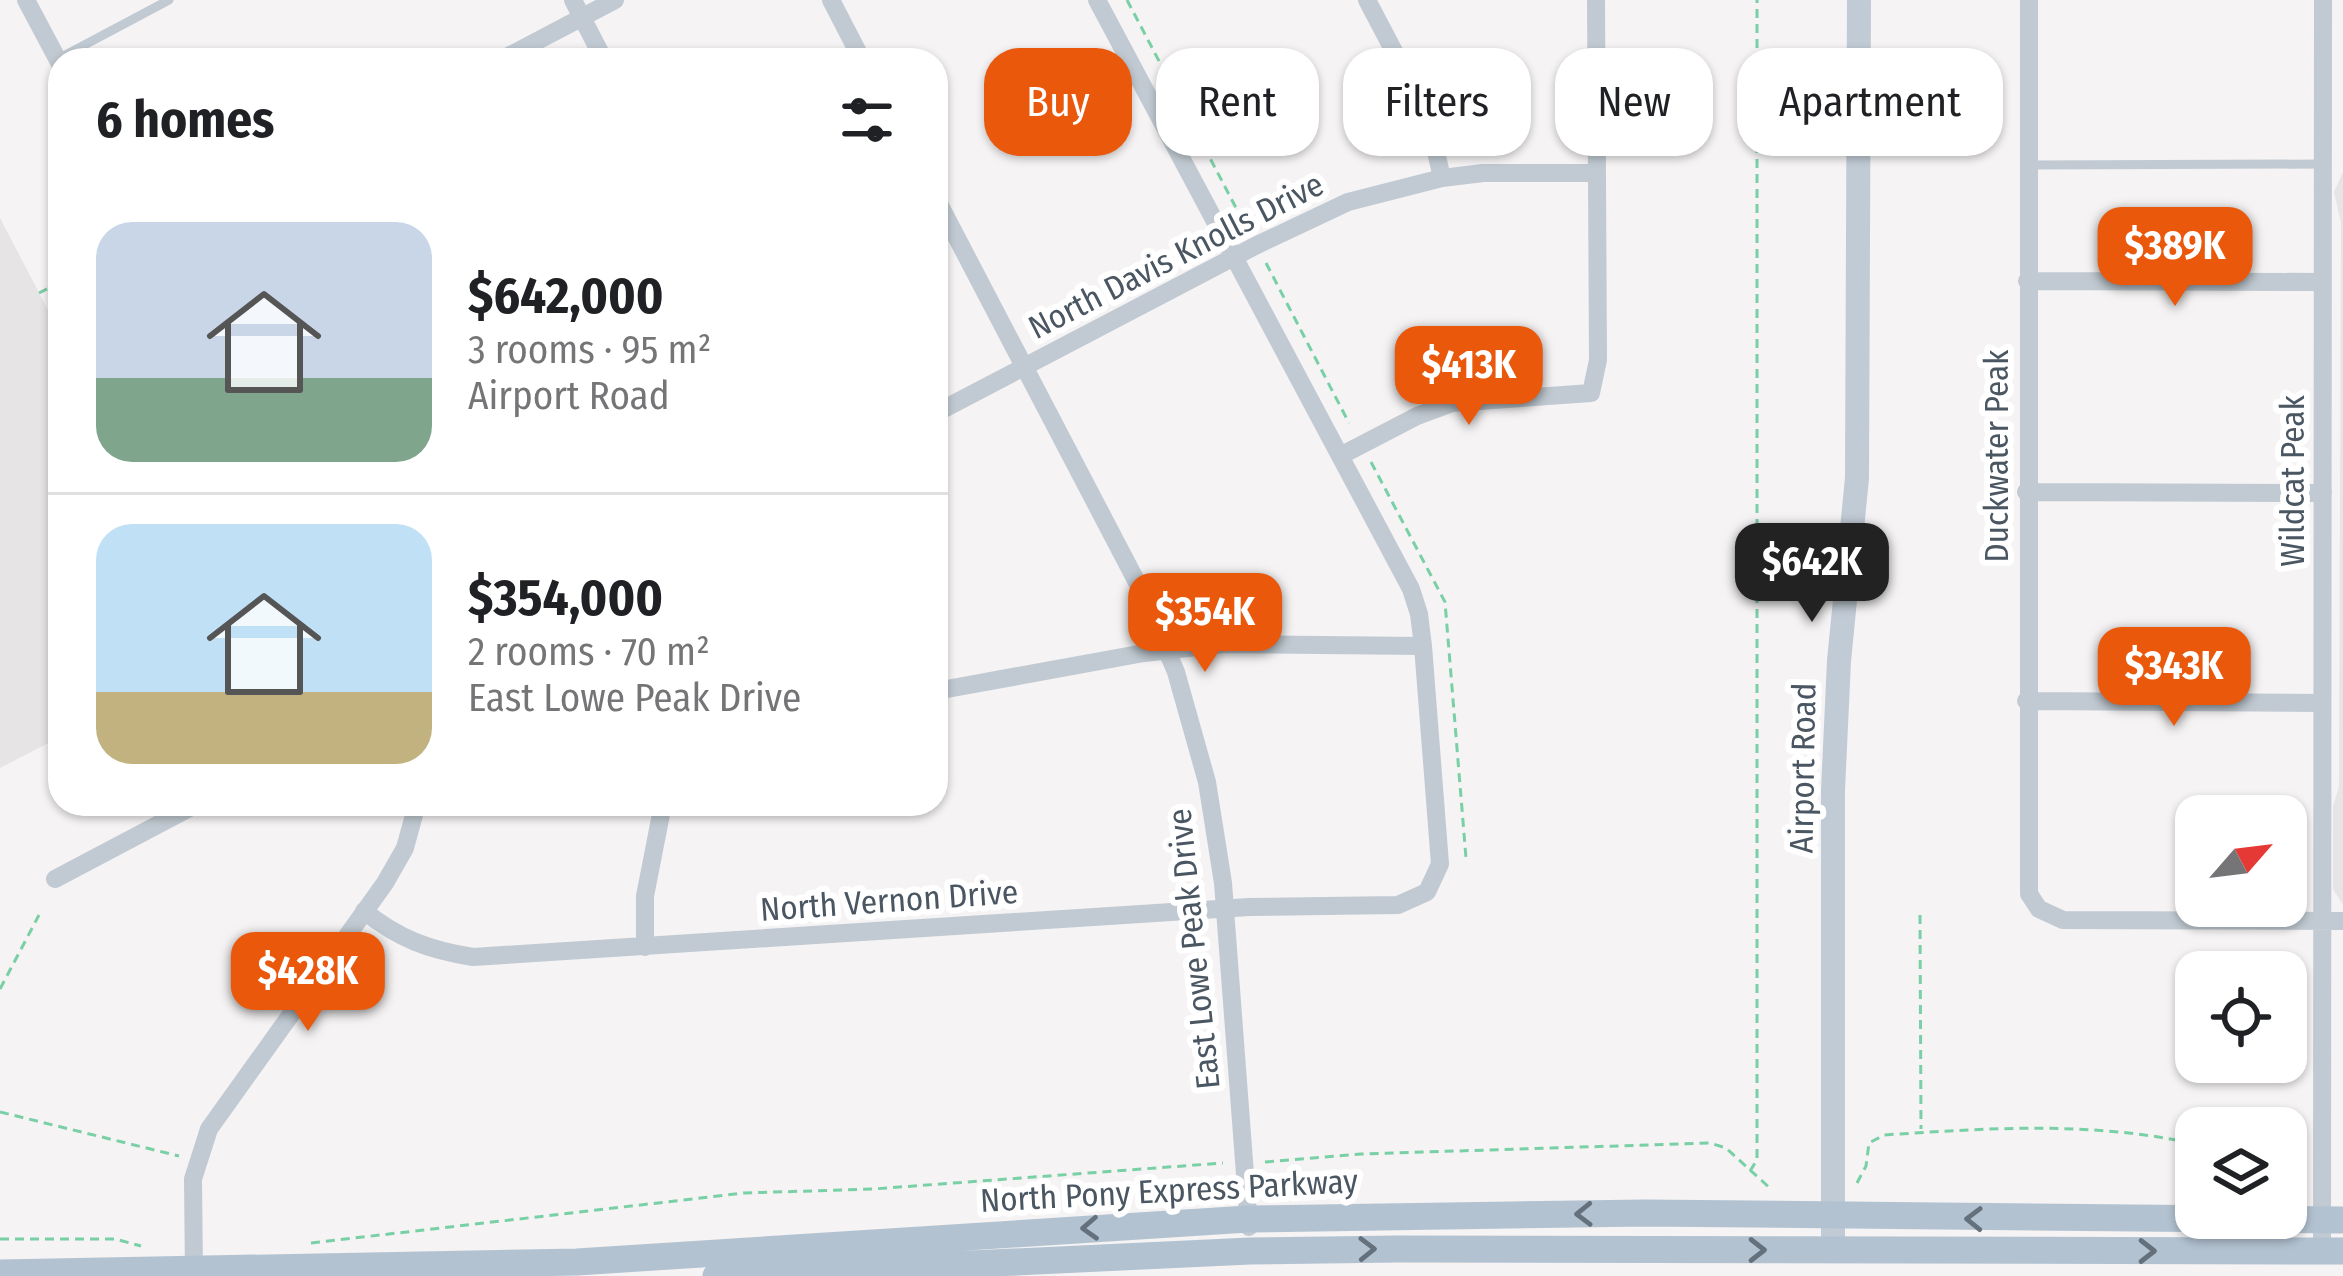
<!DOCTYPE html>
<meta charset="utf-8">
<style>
:root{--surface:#fff;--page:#f6f6f6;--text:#202124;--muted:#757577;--line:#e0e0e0;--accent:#ea580c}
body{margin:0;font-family:"Fira Sans Condensed",sans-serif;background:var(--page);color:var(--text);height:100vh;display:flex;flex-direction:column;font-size:45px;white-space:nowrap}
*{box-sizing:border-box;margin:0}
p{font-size:39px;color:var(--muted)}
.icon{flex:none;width:66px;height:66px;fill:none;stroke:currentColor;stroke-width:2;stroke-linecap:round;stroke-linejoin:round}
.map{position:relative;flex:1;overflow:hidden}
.drawer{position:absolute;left:48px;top:48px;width:900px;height:768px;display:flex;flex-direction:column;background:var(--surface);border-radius:36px;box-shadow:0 3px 9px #0004}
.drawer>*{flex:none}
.guide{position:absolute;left:984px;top:48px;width:1140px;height:108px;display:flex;gap:24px}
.needle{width:78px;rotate:62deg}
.fabs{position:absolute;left:2175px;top:795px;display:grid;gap:24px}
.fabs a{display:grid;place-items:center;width:132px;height:132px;border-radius:24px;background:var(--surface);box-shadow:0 3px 9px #0004;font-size:60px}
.price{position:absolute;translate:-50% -102px;padding:0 27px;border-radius:24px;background:var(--accent);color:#fff;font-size:39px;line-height:78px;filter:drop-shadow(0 3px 6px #0008)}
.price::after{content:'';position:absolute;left:50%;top:72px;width:36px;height:27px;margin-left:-18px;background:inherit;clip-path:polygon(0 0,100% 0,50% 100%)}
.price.current{background:#222;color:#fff}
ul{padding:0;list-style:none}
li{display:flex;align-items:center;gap:36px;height:300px;padding:0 48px}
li+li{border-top:3px solid var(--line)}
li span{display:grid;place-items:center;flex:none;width:336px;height:240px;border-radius:36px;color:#555}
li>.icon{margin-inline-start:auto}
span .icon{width:144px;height:144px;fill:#fffc;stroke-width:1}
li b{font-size:51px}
h2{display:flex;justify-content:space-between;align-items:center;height:144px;padding:0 48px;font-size:51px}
.tag{padding:0 42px;border-radius:36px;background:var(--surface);box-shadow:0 3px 9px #0004;font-size:42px;line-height:108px}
.tag.current{background:var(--accent);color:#fff}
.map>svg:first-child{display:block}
.education{fill:#e6e4e5}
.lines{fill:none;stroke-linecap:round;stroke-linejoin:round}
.path{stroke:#7ad0a6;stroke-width:3;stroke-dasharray:9 6;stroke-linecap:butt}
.lane{stroke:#c1cad2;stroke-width:9}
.street{stroke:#c1cad2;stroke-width:18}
.secondary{stroke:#c1cbd6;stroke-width:24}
.primary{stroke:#b3c2d1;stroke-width:27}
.oneway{stroke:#64717d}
.labels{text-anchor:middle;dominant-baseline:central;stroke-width:12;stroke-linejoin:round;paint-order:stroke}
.street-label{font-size:33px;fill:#4a5661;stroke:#fff}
</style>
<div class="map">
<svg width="2343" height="1276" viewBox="0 0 2343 1276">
<rect width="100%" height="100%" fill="#f5f3f3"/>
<path class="education" d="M2343,172v733l-10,-16v-83l6,-19 2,-564 -7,-31z
M0,218l60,115v404l-60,31z"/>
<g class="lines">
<path class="path" d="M1127,0l117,223
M1266,263l83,160
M39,293l21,-11
M1371,462l74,140 21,256
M1920,915l1,214
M0,989l39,-74
M0,1112l179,44
M1265,1162l96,-8 349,-11 16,5 46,42
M2286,1163l16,3
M1750,1171l7,-11v-1160
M1857,1183l9,-17 3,-23 15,-8c106,-7 207,-14 312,9
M0,1239h115l26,7
M311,1243l433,-50 129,-4 350,-26"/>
<path class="lane" d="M58,59l111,-59
M2030,165l294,-1"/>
<path class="street" d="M26,0l34,64
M573,0l31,60
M831,0l31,60
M1367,0l61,116 14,62
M2029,0v894l10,15 24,11 280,1
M501,60l114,-60
M936,198l205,392 35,82 31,110 16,101 26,344
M2027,281l296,1
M936,413l321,-168 91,-43 94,-24 41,-5h112
M1340,456l77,-40 35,-13 139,-10 7,-33 -2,-360
M2026,492l297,1
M936,691l208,-38 79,-9 200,2
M2026,701l296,2
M55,879l142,-75
M364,911c35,28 65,39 109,46l776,-50 149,-2 29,-13 13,-28 -17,-218 -4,-32 -8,-25 -314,-589
M645,947v-51l18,-92
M2322,1251l1,-1251
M194,1276l-1,-97 16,-50 176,-246 20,-35 12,-44"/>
<path class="secondary" d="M1833,1251v-461l6,-129 18,-183 2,-478"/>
<path class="primary" d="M0,1273l577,-11 671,-43 397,-6 698,7
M716,1276l534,-25 147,-2 946,2"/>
</g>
<defs><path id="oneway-chevron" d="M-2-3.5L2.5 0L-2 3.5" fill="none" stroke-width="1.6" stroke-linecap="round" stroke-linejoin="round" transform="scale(3)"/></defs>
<g class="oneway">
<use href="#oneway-chevron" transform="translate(1584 1214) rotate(179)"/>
<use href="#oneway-chevron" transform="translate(1974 1219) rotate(-179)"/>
<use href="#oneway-chevron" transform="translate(1090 1228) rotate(177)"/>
<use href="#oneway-chevron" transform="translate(1367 1249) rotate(-1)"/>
<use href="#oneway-chevron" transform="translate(1757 1250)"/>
<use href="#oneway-chevron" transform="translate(2147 1251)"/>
</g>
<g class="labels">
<g class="street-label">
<text transform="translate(1176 256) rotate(-27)">North Davis Knolls Drive</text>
<text transform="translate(1997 456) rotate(-90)">Duckwater Peak</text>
<text transform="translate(2293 481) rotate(-90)">Wildcat Peak</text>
<text transform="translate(1803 768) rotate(-89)">Airport Road</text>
<text transform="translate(889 901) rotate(-4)">North Vernon Drive</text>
<text transform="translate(1194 949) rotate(-96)">East Lowe Peak Drive</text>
<text transform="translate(1169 1191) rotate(-3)">North Pony Express Parkway</text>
</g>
</g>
</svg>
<div class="fabs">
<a><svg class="needle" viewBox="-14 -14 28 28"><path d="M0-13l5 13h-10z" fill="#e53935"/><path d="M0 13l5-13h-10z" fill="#757577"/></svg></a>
<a><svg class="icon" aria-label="locate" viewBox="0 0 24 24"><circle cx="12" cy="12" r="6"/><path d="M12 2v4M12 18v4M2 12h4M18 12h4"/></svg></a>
<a><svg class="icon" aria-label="layers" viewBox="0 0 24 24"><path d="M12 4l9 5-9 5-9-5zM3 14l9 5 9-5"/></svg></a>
</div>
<b class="price" style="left:2175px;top:309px">$389K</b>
<b class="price" style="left:1469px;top:428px">$413K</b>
<b class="price current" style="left:1812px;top:625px">$642K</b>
<b class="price" style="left:1205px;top:675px">$354K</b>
<b class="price" style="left:2174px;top:729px">$343K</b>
<b class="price" style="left:308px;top:1034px">$428K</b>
<div class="guide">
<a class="tag current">Buy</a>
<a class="tag">Rent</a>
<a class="tag">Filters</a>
<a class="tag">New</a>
<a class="tag">Apartment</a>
</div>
<section class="drawer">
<h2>6 homes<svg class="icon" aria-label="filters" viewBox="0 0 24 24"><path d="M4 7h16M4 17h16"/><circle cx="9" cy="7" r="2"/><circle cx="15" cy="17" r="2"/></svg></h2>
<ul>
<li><span style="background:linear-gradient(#c9d6e8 65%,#7fa58c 0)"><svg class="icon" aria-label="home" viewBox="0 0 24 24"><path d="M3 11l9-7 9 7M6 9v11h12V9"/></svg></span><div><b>$642,000</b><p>3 rooms · 95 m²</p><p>Airport Road</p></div></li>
<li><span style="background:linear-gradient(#bfe0f5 70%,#c2b280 0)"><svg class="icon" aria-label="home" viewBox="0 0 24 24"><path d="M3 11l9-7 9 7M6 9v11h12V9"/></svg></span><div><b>$354,000</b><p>2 rooms · 70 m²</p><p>East Lowe Peak Drive</p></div></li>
</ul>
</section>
</div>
